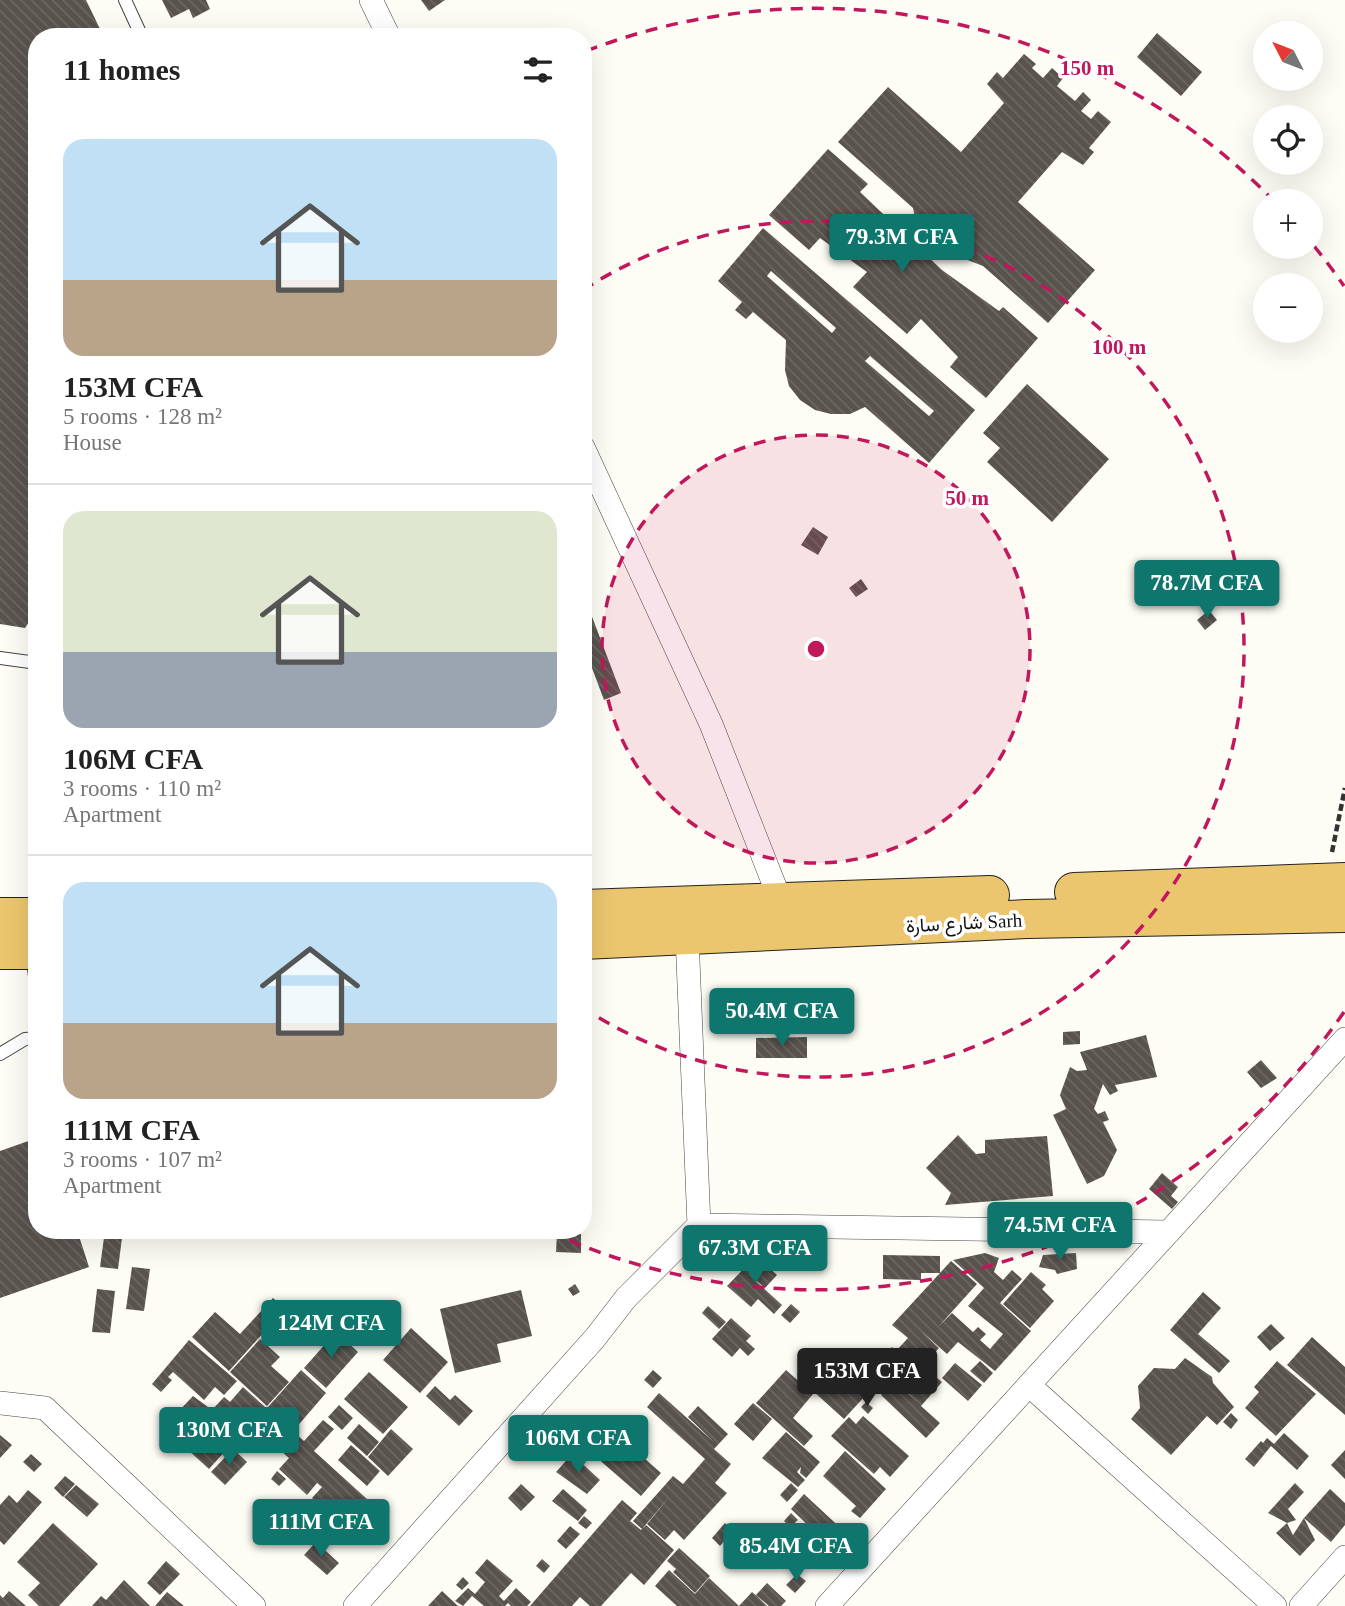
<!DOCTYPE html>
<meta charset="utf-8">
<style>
:root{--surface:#fff;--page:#f2f2f2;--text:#222;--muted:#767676;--line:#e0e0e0;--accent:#0f766e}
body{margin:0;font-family:"Times New Roman",Vazirmatn,serif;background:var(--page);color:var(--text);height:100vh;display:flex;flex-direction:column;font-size:26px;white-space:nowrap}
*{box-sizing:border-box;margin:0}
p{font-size:23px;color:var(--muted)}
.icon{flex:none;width:38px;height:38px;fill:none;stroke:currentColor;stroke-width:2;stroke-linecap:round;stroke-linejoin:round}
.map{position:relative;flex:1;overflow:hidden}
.details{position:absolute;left:28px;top:28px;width:564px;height:1211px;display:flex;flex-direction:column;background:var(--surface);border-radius:28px;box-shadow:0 7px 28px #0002}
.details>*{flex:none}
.needle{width:46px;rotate:312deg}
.tools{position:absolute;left:1253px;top:21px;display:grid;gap:14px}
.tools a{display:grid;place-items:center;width:70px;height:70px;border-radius:50%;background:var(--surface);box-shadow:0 7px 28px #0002;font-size:35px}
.price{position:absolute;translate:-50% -60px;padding:0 16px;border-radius:7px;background:var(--accent);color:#fff;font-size:23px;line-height:46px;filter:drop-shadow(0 2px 4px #0008)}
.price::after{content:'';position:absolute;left:50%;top:42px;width:21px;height:16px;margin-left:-10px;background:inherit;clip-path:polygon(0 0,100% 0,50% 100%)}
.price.current{background:#222;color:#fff}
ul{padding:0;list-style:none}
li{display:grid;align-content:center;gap:14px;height:371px;padding:0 35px}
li+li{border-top:2px solid var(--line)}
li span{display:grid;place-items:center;height:217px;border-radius:21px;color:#555}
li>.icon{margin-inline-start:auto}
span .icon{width:126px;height:126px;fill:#fffc;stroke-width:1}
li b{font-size:30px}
h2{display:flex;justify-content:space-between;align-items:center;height:84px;padding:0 35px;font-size:30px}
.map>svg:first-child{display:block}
.building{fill:url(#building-back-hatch);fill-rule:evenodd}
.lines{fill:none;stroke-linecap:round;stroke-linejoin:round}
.service-casing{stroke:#444;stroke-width:14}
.minor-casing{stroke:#444;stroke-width:24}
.trunk-casing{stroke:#222;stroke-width:40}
.path{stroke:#333;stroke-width:4.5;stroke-dasharray:7 3.5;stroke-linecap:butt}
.service{stroke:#fff;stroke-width:12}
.minor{stroke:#fff;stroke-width:23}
.trunk{stroke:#ecc66e;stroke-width:38}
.ring{fill:none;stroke:#c2185b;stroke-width:3.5;stroke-dasharray:12 9}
.labels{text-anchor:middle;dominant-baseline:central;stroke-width:7;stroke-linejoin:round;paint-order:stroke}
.street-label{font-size:19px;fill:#111;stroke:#fff}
.centre{fill:#c2185b;stroke:#fff;stroke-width:3.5}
.ring-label{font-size:21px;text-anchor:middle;font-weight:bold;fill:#c2185b;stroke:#fff;stroke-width:7;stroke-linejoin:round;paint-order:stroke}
</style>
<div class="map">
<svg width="1345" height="1606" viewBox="0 0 1345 1606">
<defs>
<pattern id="building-back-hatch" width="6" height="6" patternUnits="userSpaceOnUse" patternTransform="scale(1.75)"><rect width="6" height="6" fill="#59534e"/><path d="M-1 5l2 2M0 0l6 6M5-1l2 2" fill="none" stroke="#6c6763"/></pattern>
</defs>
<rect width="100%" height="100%" fill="#fefdf5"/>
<path class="building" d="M0,0h86l14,29 -3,8h-60v573l-12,18 -25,-4z
M162,0h44l4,9 -17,9 -4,-9 -18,9z
M421,0h24l-16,11z
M1157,33l45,39 -21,24 -44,-39z
M1024,54l12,10 -4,4 11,10 9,-10 11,10 -6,8 18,15 8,-9 8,8 -10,11 10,8 7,-8 13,11 -22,26 5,4 -11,13 -21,-13 -44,50 77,68 -47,53 -65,-57 -31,-12 -26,-19 -11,-17 -2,-10 -75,-66 50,-55 73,65 43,-49 -17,-19 10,-12 6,6z
M828,149l40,35 -8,8 82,78 57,41 4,-4 35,31 -52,60 -36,-31 8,-10 -37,-38 -14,15 -54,-47 14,-15 -47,-34 -11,12 -40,-35z
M763,228l212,182 -46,53 -64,-56 -15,7h-19l-16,-4 -15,-10 -11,-14 -4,-16 1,-30 -33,-28 -7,7 -11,-9 7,-8 -24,-21zM771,271l65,57 -4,5 -65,-57zM870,356l64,55 -5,5 -64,-55z
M1027,384l82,75 -57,63 -65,-60 13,-14 -17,-15z
M813,527l15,10 -10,18 -17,-10z
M861,579l7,10 -12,8 -7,-9z
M583,593l38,100 -17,7 -21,-56z
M1209,610l8,10 -12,10 -8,-10z
M1080,1031v13l-17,1v-13z
M1146,1035l11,42 -42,8 3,6 -8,4 -7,-11 -9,25 4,5 7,-3 4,9 -6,2 14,28 -13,26 -17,8 -34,-69 13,-6 -6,-14 10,-28 7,4 10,-1 -7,-18z
M807,1037v21h-51v-20z
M1261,1060l16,18 -16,10 -14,-16z
M958,1135l18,19 9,-1v-13l62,-4 6,60 -108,9 6,-12 -25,-25z
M37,1138v92h40l12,37 -89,31v-147z
M1162,1173l16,14 -7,9 7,6 -6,7 -23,-20z
M105,1230h18l-5,39 -18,-2z
M557,1233l24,1v19l-25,-1z
M985,1253l14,5 -5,14 9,8 9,-10 10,9 -22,24 31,28 -36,40 -37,-29 -11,12 -26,-23 18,17 -9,10 -12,-10 -16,17 11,10 9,-10 20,17 -21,24 19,17 -14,15 -45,-43 12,-14 26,22 -33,-30 -42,46 -40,-36 23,-26 18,17 19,-21 13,12 15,-18 4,4 12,-13 -16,-13 59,-64 26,23 -38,42 13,-13 21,19 5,-5 8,7 -6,6 10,9 13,-15 -35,-28 16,-18 -31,-28z
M1076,1253l1,16 -20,5 -2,-4 -16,-3 4,-12z
M883,1255l57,1v17h-19v7l-38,-1z
M756,1256l21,19 -12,13 -18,-15 35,32 -8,9 -16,-15 -7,8 -24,-21z
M132,1267l18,2 -6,42 -18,-2z
M1031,1272l15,13 -4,4 12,12 -24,27 -27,-24z
M575,1284l5,8 -7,4 -5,-7z
M97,1289l18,2 -5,42 -18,-1z
M521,1290l11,46 -35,8 4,18 -46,11 -15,-64z
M1203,1292l18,16 -23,26 32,27 -11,12 -49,-43z
M273,1298l12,11 -56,62 -37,-34 23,-25 25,22z
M791,1304l9,8 -10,11 -9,-8z
M708,1306l18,16 -7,7 -17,-16z
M356,1310l17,14 -19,21 -17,-14z
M731,1318l20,18 -5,5 9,8 -7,7 -8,-8 -8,9 -20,-18z
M1271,1324l14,14 -15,13 -13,-14z
M411,1328l37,34 -28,31 -37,-33z
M336,1332l22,20 -32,36 -22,-20z
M1312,1337l33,30v48l-58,-50z
M260,1339l20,18 -9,9 18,16 -22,24 -37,-34z
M189,1340l48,41 -13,14 -9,-8 -11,13 -31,-28 -5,5 4,3 -11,12 -9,-8z
M1185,1358l27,19 1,6 21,24 -17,18 -10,-9 -36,39 -40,-36 9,-11 -2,-22 16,-18 21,1z
M980,1361l13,12 -9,10 -14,-12z
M1277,1361l39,33 -40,42 -31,-28 14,-16 -5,-5z
M955,1363l27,22 -14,16 -26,-23z
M301,1370l25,23 -32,37 -26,-23z
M653,1370l9,8 -9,10 -9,-8z
M786,1370l27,24 -20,24 20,18 -9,10 -48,-43z
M369,1372l39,35 -25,27 -39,-35z
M435,1386l15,14 5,-5 18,16 -14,15 -33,-30z
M243,1387l22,20 -56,62 -21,-19 21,-24 -12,-10 -7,8 -12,-12 15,-16 19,14 12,-13 6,5z
M659,1393l56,50 -27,-26 10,-11 30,28 -14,15 17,15 -16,19 12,10 -43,47 -10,-10 -9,10 -18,-16 23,-28 -28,33 -9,-8 40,-45 10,8 22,-25 -58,-52z
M866,1402l7,6 -5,6 -7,-7z
M753,1403l19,16 -19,22 -19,-17z
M339,1405l14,13 -11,12 -14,-13z
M266,1408l38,33 19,-21 11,9 -20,22 64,58 -24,27 -42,-38 10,-11 -5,-4 -10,12 -28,-26 10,-11 -38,-34z
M1231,1413l7,7 -7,9 -8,-7z
M863,1416l46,40 -19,21 -10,-10 -6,7 -43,-38 18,-19 7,7z
M359,1424l20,18 -12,14 -20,-18z
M251,1426l8,8 -7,8 -8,-8z
M609,1427l52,46 -20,23 -52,-45z
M391,1429l22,20 -25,27 -20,-19z
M786,1432l34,30 -14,16 -6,-5 1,-6 -4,5 8,8 -7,7 -36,-29z
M1284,1433l25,23 -12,14 -26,-24 -17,21 -9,-8 16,-18 2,2 4,-5 7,6z
M0,1435l12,10 -12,13z
M351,1445l29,26 -13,15 -29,-26z
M233,1449l14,13 -22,23 -14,-13z
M1345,1450v29l-14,-14z
M845,1451l41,38 -26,29 -9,-7 5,-5 -33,-30z
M31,1454l11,10 -8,8 -11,-10z
M572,1454l28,26 -13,14 -31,-22z
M277,1471l9,8 -7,7 -8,-7z
M65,1476l10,8 -12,13 -9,-9z
M791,1483l7,7 -11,12 -7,-7z
M1295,1483l9,9 -16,17 8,11 -9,3 6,12 11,-17 11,22 -15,16 -24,-23 11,-10 -19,-10z
M521,1484l14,13 -14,14 -13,-13z
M76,1485l23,19 -12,13 -23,-20z
M563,1489l24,21 -9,11 -26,-20z
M1330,1489l15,14v22l-14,17 -27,-24z
M28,1490l14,12 -38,43 -4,-4v-36l9,-10 8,8z
M804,1494l43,40 -14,15 -42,-40z
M622,1500l15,13 -7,8 11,9 5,-5 28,25 -30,35 -13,-12 -30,33h-11l-10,-9 -8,9h-42z
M791,1513l7,7 -8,7 -6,-6z
M584,1516l8,7 -6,6 -8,-6z
M53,1523l45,41 -39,42h-20l-11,-11 12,-12 -23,-21z
M725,1523l16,15 -8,9 -8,-7 -5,6 -8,-8z
M570,1526l10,8 -14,15 -9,-8z
M806,1526l26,25 -11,12 -28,-23z
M852,1531l10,10 -22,23 -9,-9z
M316,1542l23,21 -12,12 -23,-20z
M679,1548l31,28 -15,17 -22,-21 3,-3 -9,-8z
M487,1559l26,22 -14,15 5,5 12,-13 15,14 -4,4h-16l-3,-3 -3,3h-21l-12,-10 -9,10 -8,-5 13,-13 7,6 10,-12 -10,-9z
M542,1559l8,7 -6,7 -8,-7z
M166,1561l14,13 -20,21 -13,-12z
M669,1570l26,24 14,-16 30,28h-62l-22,-20z
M797,1574l9,7 -11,12 -9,-8z
M463,1577l6,6 -7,7 -6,-5z
M124,1580l26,26h-58l9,-10 5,4z
M767,1583l19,18 -5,5h-12l-13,-11z
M9,1591l17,15h-26v-11l3,3z
M442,1591l16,15h-30z
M167,1592l17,14h-29z
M752,1592l5,4 10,10h-28z"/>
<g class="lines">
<defs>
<path id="service" d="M125,0l17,37
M0,658l37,5
M32,954l5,37
M0,1054l25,-15 12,-1"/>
<path id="minor" d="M371,0l18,37
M583,447l128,277 70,178
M699,1225l470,7
M1030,1386l245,220
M0,1403l45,5 209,198
M355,1606l240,-268 31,-40 73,-73 -12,-289
M827,1606l518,-567
M1301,1606l44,-49"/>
<path id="trunk" d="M1074,892l271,-10
M583,909l407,-14
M0,917h37
M583,940l444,-21 318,-6
M0,950h37"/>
</defs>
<use href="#service" class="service-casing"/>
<use href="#minor" class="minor-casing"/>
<use href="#trunk" class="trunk-casing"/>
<path class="path" d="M1332,852l13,-64"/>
<use href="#service" class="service"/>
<use href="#minor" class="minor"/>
<use href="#trunk" class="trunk"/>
</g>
<circle cx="816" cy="649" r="214" fill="#c2185b" fill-opacity=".12"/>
<g class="ring">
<circle cx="816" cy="649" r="214"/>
<path d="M583 290A428 428 0 1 1 583 1008"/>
<path d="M1344 1012A641 641 0 0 1 550 1232M586 51A641 641 0 0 1 1273 200M1314 246A641 641 0 0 1 1344 286"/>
</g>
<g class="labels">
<g class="street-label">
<text transform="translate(964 923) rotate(-3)">شارع سارة Sarh</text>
</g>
</g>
<circle cx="816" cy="649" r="10" class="centre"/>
<g class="ring-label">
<text x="1087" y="75">150 m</text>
<text x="1119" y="354">100 m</text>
<text x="967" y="505">50 m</text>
</g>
</svg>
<div class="tools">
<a><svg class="needle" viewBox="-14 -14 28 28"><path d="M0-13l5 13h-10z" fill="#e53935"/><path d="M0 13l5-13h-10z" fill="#767676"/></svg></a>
<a><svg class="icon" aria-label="locate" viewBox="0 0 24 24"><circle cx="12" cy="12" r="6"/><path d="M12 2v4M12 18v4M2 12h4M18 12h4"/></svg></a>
<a>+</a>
<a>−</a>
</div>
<b class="price" style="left:902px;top:274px">79.3M CFA</b>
<b class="price" style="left:1207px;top:620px">78.7M CFA</b>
<b class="price" style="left:782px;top:1048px">50.4M CFA</b>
<b class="price" style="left:1060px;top:1262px">74.5M CFA</b>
<b class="price" style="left:755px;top:1285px">67.3M CFA</b>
<b class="price" style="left:331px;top:1360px">124M CFA</b>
<b class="price current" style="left:867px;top:1408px">153M CFA</b>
<b class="price" style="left:229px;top:1467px">130M CFA</b>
<b class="price" style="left:578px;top:1475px">106M CFA</b>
<b class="price" style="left:321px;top:1559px">111M CFA</b>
<b class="price" style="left:796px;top:1583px">85.4M CFA</b>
<section class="details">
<h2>11 homes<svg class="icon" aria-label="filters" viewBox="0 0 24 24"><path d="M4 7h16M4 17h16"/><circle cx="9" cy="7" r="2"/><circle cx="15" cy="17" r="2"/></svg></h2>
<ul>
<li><span style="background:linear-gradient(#bfe0f5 65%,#b9a48a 0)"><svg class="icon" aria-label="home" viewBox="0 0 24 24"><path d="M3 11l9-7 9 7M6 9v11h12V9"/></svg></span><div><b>153M CFA</b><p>5 rooms · 128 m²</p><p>House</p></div></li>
<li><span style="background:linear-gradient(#dfe7d0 65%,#9aa5b1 0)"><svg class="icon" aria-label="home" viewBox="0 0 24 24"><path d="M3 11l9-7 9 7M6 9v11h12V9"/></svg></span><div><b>106M CFA</b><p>3 rooms · 110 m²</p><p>Apartment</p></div></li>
<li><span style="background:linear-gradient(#bfe0f5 65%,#b9a48a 0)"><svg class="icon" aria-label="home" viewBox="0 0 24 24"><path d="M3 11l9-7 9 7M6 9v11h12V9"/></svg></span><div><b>111M CFA</b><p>3 rooms · 107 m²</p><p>Apartment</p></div></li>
</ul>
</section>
</div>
